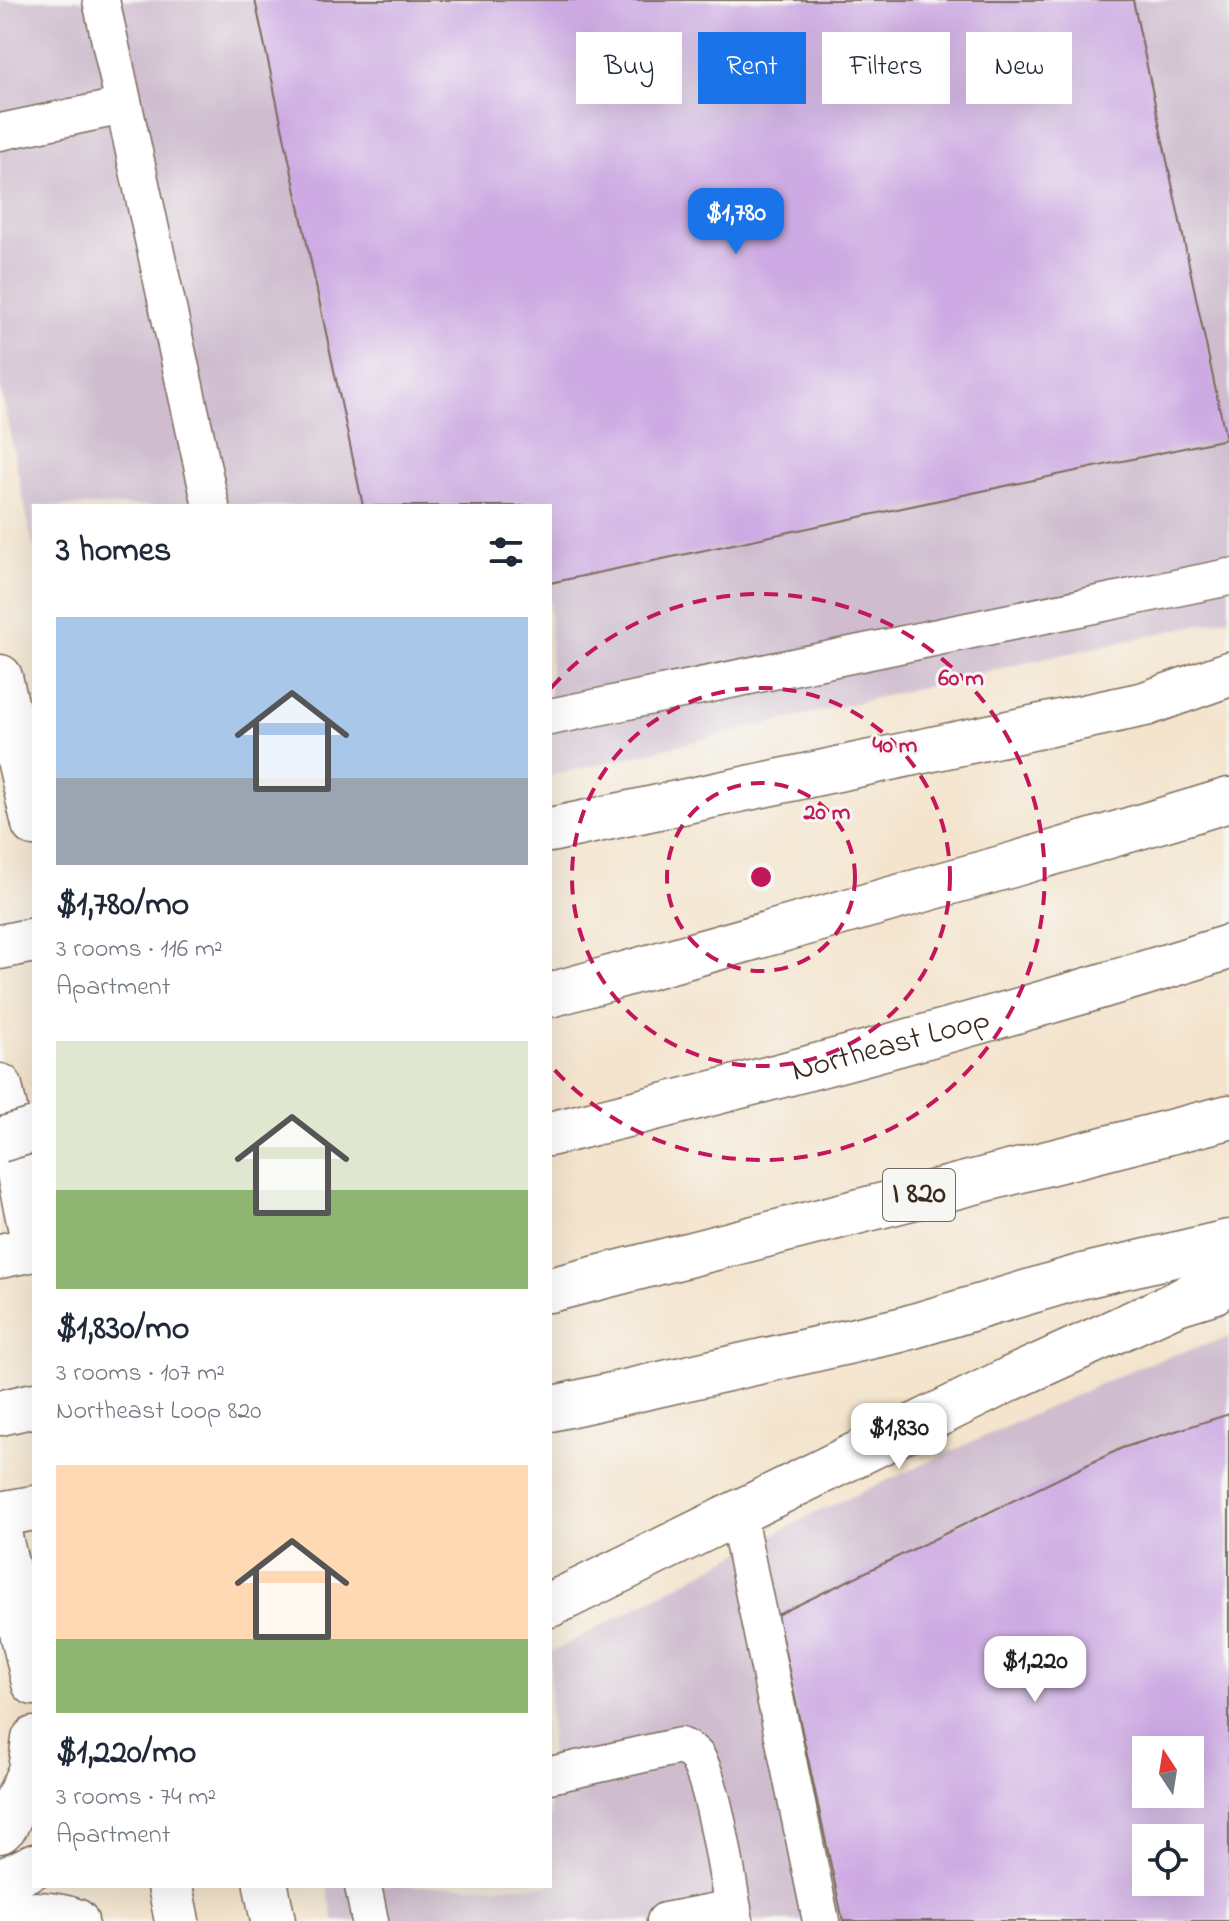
<!DOCTYPE html>
<meta charset="utf-8">
<style>
:root{--surface:#fff;--page:#f2f2f3;--text:#1f2937;--muted:#747a83;--accent:#1a73e8}
body{margin:0;font-family:"Indie Flower",sans-serif;background:var(--page);color:var(--text);height:100vh;display:flex;flex-direction:column;font-size:30px;white-space:nowrap}
*{box-sizing:border-box;margin:0}
p{font-size:26px;color:var(--muted)}
.icon{flex:none;width:44px;height:44px;fill:none;stroke:currentColor;stroke-width:2;stroke-linecap:round;stroke-linejoin:round}
.map{position:relative;flex:1;overflow:hidden}
.drawer{position:absolute;left:32px;top:504px;width:520px;height:1384px;display:flex;flex-direction:column;background:var(--surface);border-radius:0px;box-shadow:0 8px 32px #0002}
.drawer>*{flex:none}
.banner{position:absolute;left:576px;top:32px;width:532px;height:72px;display:flex;gap:16px}
.needle{width:52px;rotate:348deg}
.fabs{position:absolute;left:1132px;top:1736px;display:grid;gap:16px}
.fabs a{display:grid;place-items:center;width:72px;height:72px;border-radius:0px;background:var(--surface);box-shadow:0 8px 32px #0002;font-size:40px}
.price{position:absolute;translate:-50% -68px;padding:0 18px;border-radius:16px;background:#fff;color:#222;font-size:26px;line-height:52px;filter:drop-shadow(0 2px 4px #0008)}
.price::after{content:'';position:absolute;left:50%;top:48px;width:24px;height:18px;margin-left:-12px;background:inherit;clip-path:polygon(0 0,100% 0,50% 100%)}
.price.on{background:var(--accent);color:#fff}
ul{padding:0;list-style:none}
li{display:grid;align-content:center;gap:16px;height:424px;padding:0 24px}
li span{display:grid;place-items:center;height:248px;border-radius:0px;color:#555}
li>.icon{margin-inline-start:auto}
span .icon{width:144px;height:144px;fill:#fffc;stroke-width:1}
li b{font-size:34px}
h2{display:flex;justify-content:space-between;align-items:center;height:96px;padding:0 24px;font-size:34px}
.pill{padding:0 28px;border-radius:0px;background:var(--surface);box-shadow:0 8px 32px #0002;font-size:28px;line-height:72px}
.pill.on{background:var(--accent);color:#fff}
.map>svg:first-child{display:block}
.industrial{fill:#cfbdcf;fill-rule:evenodd}
.building{fill:#cdaae3;fill-rule:evenodd}
.lines{fill:none;stroke-linecap:round;stroke-linejoin:round}
.minor-casing{stroke:#7c6b5b;stroke-width:39}
.major-casing{stroke:#7c6b5b;stroke-width:47}
.highway-casing{stroke:#7c6b5b;stroke-width:47}
.minor{stroke:#fff;stroke-width:36}
.major{stroke:#fff;stroke-width:44}
.highway{stroke:#fff;stroke-width:44}
.highway-bridge-casing{stroke:#7c6b5b;stroke-width:47;stroke-linecap:butt}
.highway-bridge{stroke:#fff;stroke-width:44}
.ring{fill:none;stroke:#c2185b;stroke-width:4;stroke-dasharray:14 10}
.labels{text-anchor:middle;dominant-baseline:central;stroke-width:6;stroke-linejoin:round;paint-order:stroke}
.shield{fill:#f6f6f2;stroke:#73675e;stroke-width:2}
.shield-label{font-size:30px;font-weight:bold;fill:#3b2a1e}
.street-label{font-size:32px;fill:#3b2a1e;stroke:#f6f6f2}
.centre{fill:#c2185b;stroke:#f6f6f2;stroke-width:4}
.ring-label{font-size:24px;text-anchor:middle;font-weight:bold;fill:#c2185b;stroke:#f6f6f2;stroke-width:6;stroke-linejoin:round;paint-order:stroke}
</style>
<div class="map">
<svg width="1229" height="1921" viewBox="0 0 1229 1921">
<rect width="100%" height="100%" fill="#f6f6f2"/>
<filter id="ink" filterUnits="userSpaceOnUse"><feTurbulence type="fractalNoise" baseFrequency=".0125" numOctaves="2"/><feDisplacementMap in="SourceGraphic" scale="16" xChannelSelector="R" yChannelSelector="G"/><feConvolveMatrix kernelMatrix="1 2 1 2 8 2 1 2 1" color-interpolation-filters="sRGB"/></filter>
<filter id="wash" filterUnits="userSpaceOnUse"><feTurbulence type="fractalNoise" baseFrequency=".006" numOctaves="4" result="noise"/><feDisplacementMap in="SourceGraphic" scale="32" xChannelSelector="R" yChannelSelector="G"/><feGaussianBlur stdDeviation="1.8" result="paint"/><feColorMatrix in="noise" values="0 0 0 0 0 0 0 0 0 0 0 0 0 0 0 0 0 1.4 0 .05"/><feComposite in="paint" operator="in"/></filter>
<g filter="url(#wash)">
<rect width="100%" height="100%" fill="#f4e4cd"/>
<path class="industrial" d="M0,0h1229v618l-236,52 -443,106v-270h-516v45l-34,-165z
M1229,1337v584h-895l-7,-35h223v-233l263,-139 327,-148zM1146,1750h44v44h-44zM1146,1838h44v44h-44z"/>
<g id="blocks">
<path class="building" d="M255,0h878l93,439 -676,144v-77h-187z
M1229,1414v507h-386l-66,-306 345,-167zM1146,1750h44v44h-44zM1146,1838h44v44h-44z"/>
</g>
</g>
<g filter="url(#ink)">
<use href="#blocks" fill-opacity="0" stroke="#7c6b5b" stroke-width="2"/>
<g class="lines">
<defs>
<path id="minor" d="M101,0l110,506
M0,132l124,-26
M550,717l679,-140
M737,1512l84,409
M550,1775l130,-29c6,3 12,5 16,10 19,29 32,127 39,165
M363,1886l7,35
M665,1921l68,-13"/>
<path id="major" d="M0,677l34,147
M550,830l595,-126 84,-30
M0,947l34,-7
M0,1086l34,159
M0,1537l34,146
M550,1605l460,-226 167,-76 36,-11
M0,1831l6,-6 24,-54 4,-32
M0,1882l34,-16
M170,1886l7,35
M266,1886l7,35
M0,1916c24,-3 53,-4 76,5"/>
<g id="highway">
<path d="M550,995l462,-130 217,-65"/>
<path id="s1" d="M550,1134c228,-56 455,-116 679,-187"/>
<path d="M0,1256l34,-7"/>
<path d="M550,1290l679,-173"/>
<path d="M1177,1303l52,-28"/>
<path d="M550,1409l350,-79 179,-53 150,-35"/>
<path d="M0,1413l34,-8"/>
<path d="M0,1514l34,-6"/>
</g>
</defs>
<use href="#minor" class="minor-casing"/>
<use href="#major" class="major-casing"/>
<use href="#highway" class="highway-casing"/>
<use href="#minor" class="minor"/>
<use href="#major" class="major"/>
<use href="#highway" class="highway"/>
<defs>
<path id="highway-bridge" d="M0,1140l34,-10"/>
</defs>
<use href="#highway-bridge" class="highway-bridge-casing"/>
<use href="#highway-bridge" class="highway-bridge"/>
</g>
</g>
<g class="ring">
<circle cx="761" cy="877" r="94"/>
<circle cx="761" cy="877" r="189"/>
<path d="M551 688A283 283 0 1 1 551 1066"/>
</g>
<g class="labels">
<rect class="shield" x="883" y="1169" width="72" height="52" rx="6"/>
<g class="shield-label">
<text x="919" y="1195">I 820</text>
</g>
<g class="street-label">
<text stroke="none"><textPath href="#s1" startOffset="352">Northeast Loop</textPath></text>
</g>
</g>
<circle cx="761" cy="877" r="12" class="centre"/>
<g class="ring-label">
<text x="961" y="685">60 m</text>
<text x="895" y="752">40 m</text>
<text x="827" y="819">20 m</text>
</g>
</svg>
<div class="fabs">
<a><svg class="needle" viewBox="-14 -14 28 28"><path d="M0-13l5 13h-10z" fill="#e53935"/><path d="M0 13l5-13h-10z" fill="#747a83"/></svg></a>
<a><svg class="icon" aria-label="locate" viewBox="0 0 24 24"><circle cx="12" cy="12" r="6"/><path d="M12 2v4M12 18v4M2 12h4M18 12h4"/></svg></a>
</div>
<b class="price on" style="left:736px;top:256px">$1,780</b>
<b class="price" style="left:899px;top:1471px">$1,830</b>
<b class="price" style="left:1035px;top:1704px">$1,220</b>
<div class="banner">
<a class="pill">Buy</a>
<a class="pill on">Rent</a>
<a class="pill">Filters</a>
<a class="pill">New</a>
</div>
<section class="drawer">
<h2>3 homes<svg class="icon" aria-label="filters" viewBox="0 0 24 24"><path d="M4 7h16M4 17h16"/><circle cx="9" cy="7" r="2"/><circle cx="15" cy="17" r="2"/></svg></h2>
<ul>
<li><span style="background:linear-gradient(#a9c7e8 65%,#9aa5b1 0)"><svg class="icon" aria-label="home" viewBox="0 0 24 24"><path d="M3 11l9-7 9 7M6 9v11h12V9"/></svg></span><div><b>$1,780/mo</b><p>3 rooms · 116 m²</p><p>Apartment</p></div></li>
<li><span style="background:linear-gradient(#dfe7d0 60%,#8fb573 0)"><svg class="icon" aria-label="home" viewBox="0 0 24 24"><path d="M3 11l9-7 9 7M6 9v11h12V9"/></svg></span><div><b>$1,830/mo</b><p>3 rooms · 107 m²</p><p>Northeast Loop 820</p></div></li>
<li><span style="background:linear-gradient(#ffd9b3 70%,#8fb573 0)"><svg class="icon" aria-label="home" viewBox="0 0 24 24"><path d="M3 11l9-7 9 7M6 9v11h12V9"/></svg></span><div><b>$1,220/mo</b><p>3 rooms · 74 m²</p><p>Apartment</p></div></li>
</ul>
</section>
</div>
